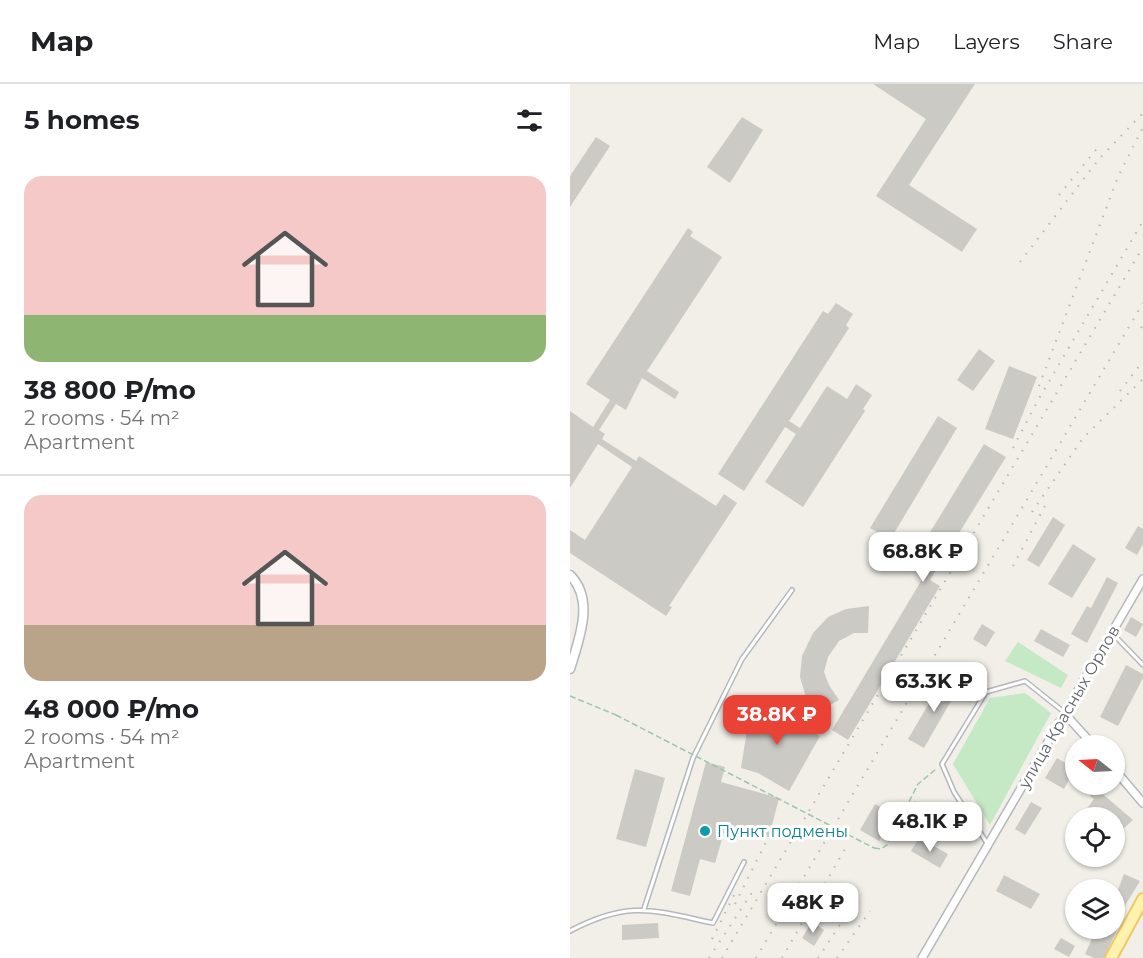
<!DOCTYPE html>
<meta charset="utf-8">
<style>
:root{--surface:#fff;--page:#f2f2f2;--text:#202124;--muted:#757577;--line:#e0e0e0;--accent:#ea4335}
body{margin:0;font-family:Montserrat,sans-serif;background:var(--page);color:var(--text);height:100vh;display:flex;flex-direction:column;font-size:22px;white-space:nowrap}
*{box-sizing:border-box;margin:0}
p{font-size:20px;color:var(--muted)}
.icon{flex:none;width:33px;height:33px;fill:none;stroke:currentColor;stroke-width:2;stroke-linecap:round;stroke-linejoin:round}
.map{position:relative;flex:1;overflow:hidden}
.side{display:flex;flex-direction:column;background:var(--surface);width:570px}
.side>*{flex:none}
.needle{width:39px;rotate:288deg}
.fabs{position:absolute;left:495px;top:651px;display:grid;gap:12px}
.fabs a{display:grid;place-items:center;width:60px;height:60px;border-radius:50%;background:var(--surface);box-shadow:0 2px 4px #0004;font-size:30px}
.price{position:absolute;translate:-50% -51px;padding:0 14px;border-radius:12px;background:#fff;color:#222;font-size:20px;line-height:39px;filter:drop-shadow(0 2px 3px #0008)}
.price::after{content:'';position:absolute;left:50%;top:36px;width:18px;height:14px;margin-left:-9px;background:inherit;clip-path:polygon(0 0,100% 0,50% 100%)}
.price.selected{background:var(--accent);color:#fff}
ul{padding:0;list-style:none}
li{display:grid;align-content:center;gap:12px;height:318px;padding:0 24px}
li+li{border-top:2px solid var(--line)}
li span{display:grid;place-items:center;height:186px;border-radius:18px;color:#555}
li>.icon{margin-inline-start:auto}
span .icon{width:108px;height:108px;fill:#fffc;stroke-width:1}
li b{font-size:26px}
h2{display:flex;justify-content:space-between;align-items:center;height:72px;padding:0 24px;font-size:26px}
header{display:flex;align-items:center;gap:36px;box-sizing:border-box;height:84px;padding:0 30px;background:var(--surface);border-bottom:2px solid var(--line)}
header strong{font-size:28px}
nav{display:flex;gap:33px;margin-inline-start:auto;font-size:21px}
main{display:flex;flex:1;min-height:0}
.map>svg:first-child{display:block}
.green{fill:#c5e8c5}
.building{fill:#cccac5}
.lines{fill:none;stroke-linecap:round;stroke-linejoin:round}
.service-casing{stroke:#b5b8bc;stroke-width:6}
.minor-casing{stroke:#b5b8bc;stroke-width:10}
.tertiary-casing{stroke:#b5b8bc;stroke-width:11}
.primary-casing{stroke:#f2c960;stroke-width:14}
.path{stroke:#9cc7a9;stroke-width:1.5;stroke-dasharray:6 3;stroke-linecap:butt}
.service{stroke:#fff;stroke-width:3}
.minor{stroke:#fff;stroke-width:7}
.tertiary{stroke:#fff;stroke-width:8}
.primary{stroke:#fff2af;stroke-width:10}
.rail{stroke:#b6b7b8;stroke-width:2;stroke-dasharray:1.5 8;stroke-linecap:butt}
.path-bridge{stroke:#9cc7a9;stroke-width:1.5;stroke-dasharray:6 3;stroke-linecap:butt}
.culture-dot{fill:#0f9aa8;stroke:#fff;stroke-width:2}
.labels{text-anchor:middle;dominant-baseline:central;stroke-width:6;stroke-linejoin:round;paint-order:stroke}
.street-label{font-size:16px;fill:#5f6368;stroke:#fff}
.culture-label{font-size:16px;fill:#0d838f;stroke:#fff;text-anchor:start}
</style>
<header>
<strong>Map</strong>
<nav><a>Map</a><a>Layers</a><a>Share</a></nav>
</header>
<main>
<section class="side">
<h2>5 homes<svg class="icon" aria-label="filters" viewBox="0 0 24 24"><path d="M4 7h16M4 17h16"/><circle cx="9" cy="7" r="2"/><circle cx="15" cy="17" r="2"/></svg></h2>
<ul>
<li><span style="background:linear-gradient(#f6c9c9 75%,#8fb573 0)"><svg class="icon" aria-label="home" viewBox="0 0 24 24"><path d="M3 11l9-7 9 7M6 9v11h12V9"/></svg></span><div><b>38 800 ₽/mo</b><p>2 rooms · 54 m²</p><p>Apartment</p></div></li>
<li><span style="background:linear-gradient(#f6c9c9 70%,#b9a48a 0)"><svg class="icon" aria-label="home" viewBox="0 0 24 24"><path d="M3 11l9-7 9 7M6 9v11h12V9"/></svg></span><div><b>48 000 ₽/mo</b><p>2 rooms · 54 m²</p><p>Apartment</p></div></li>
</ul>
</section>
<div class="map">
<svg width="573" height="874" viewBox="0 0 573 874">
<rect width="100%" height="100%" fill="#f1efe8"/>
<path class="green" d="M448,558l50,33 -7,13 -56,-27z
M455,609l26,20 -61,112 -37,-61 37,-66z"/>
<path class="building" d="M303,0h102l-66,101 68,44 -15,23 -86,-56 50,-77z
M172,33l21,13 -33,53 -23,-16z
M26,53l14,9 -40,61v-31z
M118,144l5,4 -3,4 32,21 -75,114 32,21 -4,7 -33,-21 -16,32 -10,-6 -17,26 6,4 -3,5 34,22 3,-5 77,50 8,-12 13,9 -68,103 3,1 -6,9 -96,-63v-23l15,10 47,-73 -34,-23 -28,44v-77l23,16 17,-27 -24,-16z
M266,219l17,11 -7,11 3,3 -60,93 11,7 27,-42 20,13 9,-15 16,11 -9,14 2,2 -62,96 -38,-25 31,-48 -11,-7 -41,64 -26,-17 105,-163 5,3z
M409,265l16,12 -22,30 -16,-11z
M439,282l28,11 -24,62 -28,-10z
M368,332l19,12 -67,112 -20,-12z
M414,360l22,13 -76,123 10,6 -92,154 -16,-10 98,-164 -15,-9z
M483,433l12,8 -26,42 -12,-7z
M568,442l5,3v15l-6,11 -12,-7z
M503,460l23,15 -24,39 -24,-14z
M537,493l11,6 -31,60 -16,-9 16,-28 4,2z
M299,522l-1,27h-14l-15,8 -11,16 -4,15 5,13 10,15 -23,13 -10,-16 -6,-20 2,-21 11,-23 15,-16 18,-8z
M561,533l12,7 -7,13 -12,-7z
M412,540l13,8 -9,15 -13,-8z
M471,545l29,16 -7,12 -29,-16z
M556,581l17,9v4l-25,48 -18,-9z
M374,594l15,9 -35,61 -16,-9z
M200,614l20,11 -5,8 35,19 -31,55 -31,-18 -17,-5 8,-50 9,2z
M487,674l19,11v14l-6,-5 -6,11 -19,-11z
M136,678l19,5 -4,15 58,16 -10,39 -43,-11 -11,37 -15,-4 -10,37 -19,-5z
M65,685l30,9 -19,69 -30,-8z
M507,700h14l42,36 -19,17v-19l-11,-10 -7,10h-16l14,-19z
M345,717l12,7 -12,21 -12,-7z
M461,718l11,6 -17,27 -10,-6z
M305,720l14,8 -6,10 5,3 -9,16 -19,-11z
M349,754l29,16 -8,14 -29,-17z
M554,790l16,7 -17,28 -9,-5v-4z
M434,791l36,19 -9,15 -35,-18z
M242,838l12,8 -10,16 -12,-8z
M88,839l1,15 -37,2v-15z
M527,844h21l-14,30h-10l-9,-4z
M491,854l14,8 -6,11 -15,-8z"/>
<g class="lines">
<defs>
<path id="service" d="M543,550l30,31
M417,759l-33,-51 -12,-28 44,-72 39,-11 39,31
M74,825l49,-151 49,-99 50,-69
M0,847c59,-31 82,-21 143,-8l31,-61"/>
<path id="minor" d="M495,630l29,32
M544,685l29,34
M352,874l221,-379"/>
<path id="tertiary" d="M0,491c25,25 9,64 0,94"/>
<path id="primary" d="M541,874l32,-59"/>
</defs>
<use href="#service" class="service-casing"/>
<use href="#minor" class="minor-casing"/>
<use href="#tertiary" class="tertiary-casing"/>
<use href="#primary" class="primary-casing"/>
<path class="path" d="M0,612l46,19
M304,764l7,1 6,-4 31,-61 18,-15"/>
<use href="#service" class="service"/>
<use href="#minor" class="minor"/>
<use href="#tertiary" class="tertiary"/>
<use href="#primary" class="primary"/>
<path class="rail" d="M489,111l40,-49
M450,178l79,-103 44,-46
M571,244l2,-3
M469,302l79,-209 25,-50
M550,307l23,-30
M443,364l24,-46 106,-181
M462,428l51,-74 60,-59
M443,482l34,-64
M165,820l32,-64
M142,855l23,-46
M139,874l44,-67
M152,874l421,-711
M186,874l387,-655
M212,874l63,-109
M248,874l39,-59
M267,874l33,-47"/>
<path class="path-bridge" d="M46,631l258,133"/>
</g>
<circle class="culture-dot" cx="135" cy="747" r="6"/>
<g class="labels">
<g class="street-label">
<text transform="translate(499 623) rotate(-60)">улица Красных Орлов</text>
</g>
<g class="culture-label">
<text x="147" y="747">Пункт подмены</text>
</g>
</g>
</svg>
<div class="fabs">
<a><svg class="needle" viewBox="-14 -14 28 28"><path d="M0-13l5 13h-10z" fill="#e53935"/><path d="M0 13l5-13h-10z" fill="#757577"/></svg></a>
<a><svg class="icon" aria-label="locate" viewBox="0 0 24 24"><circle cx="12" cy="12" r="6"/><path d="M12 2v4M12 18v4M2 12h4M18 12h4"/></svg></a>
<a><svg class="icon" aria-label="layers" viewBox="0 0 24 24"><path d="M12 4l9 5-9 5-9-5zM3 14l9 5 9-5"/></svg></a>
</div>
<b class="price" style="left:353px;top:499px">68.8K ₽</b>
<b class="price" style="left:364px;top:629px">63.3K ₽</b>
<b class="price selected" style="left:207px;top:662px">38.8K ₽</b>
<b class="price" style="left:360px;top:769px">48.1K ₽</b>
<b class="price" style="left:243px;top:850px">48K ₽</b>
</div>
</main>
